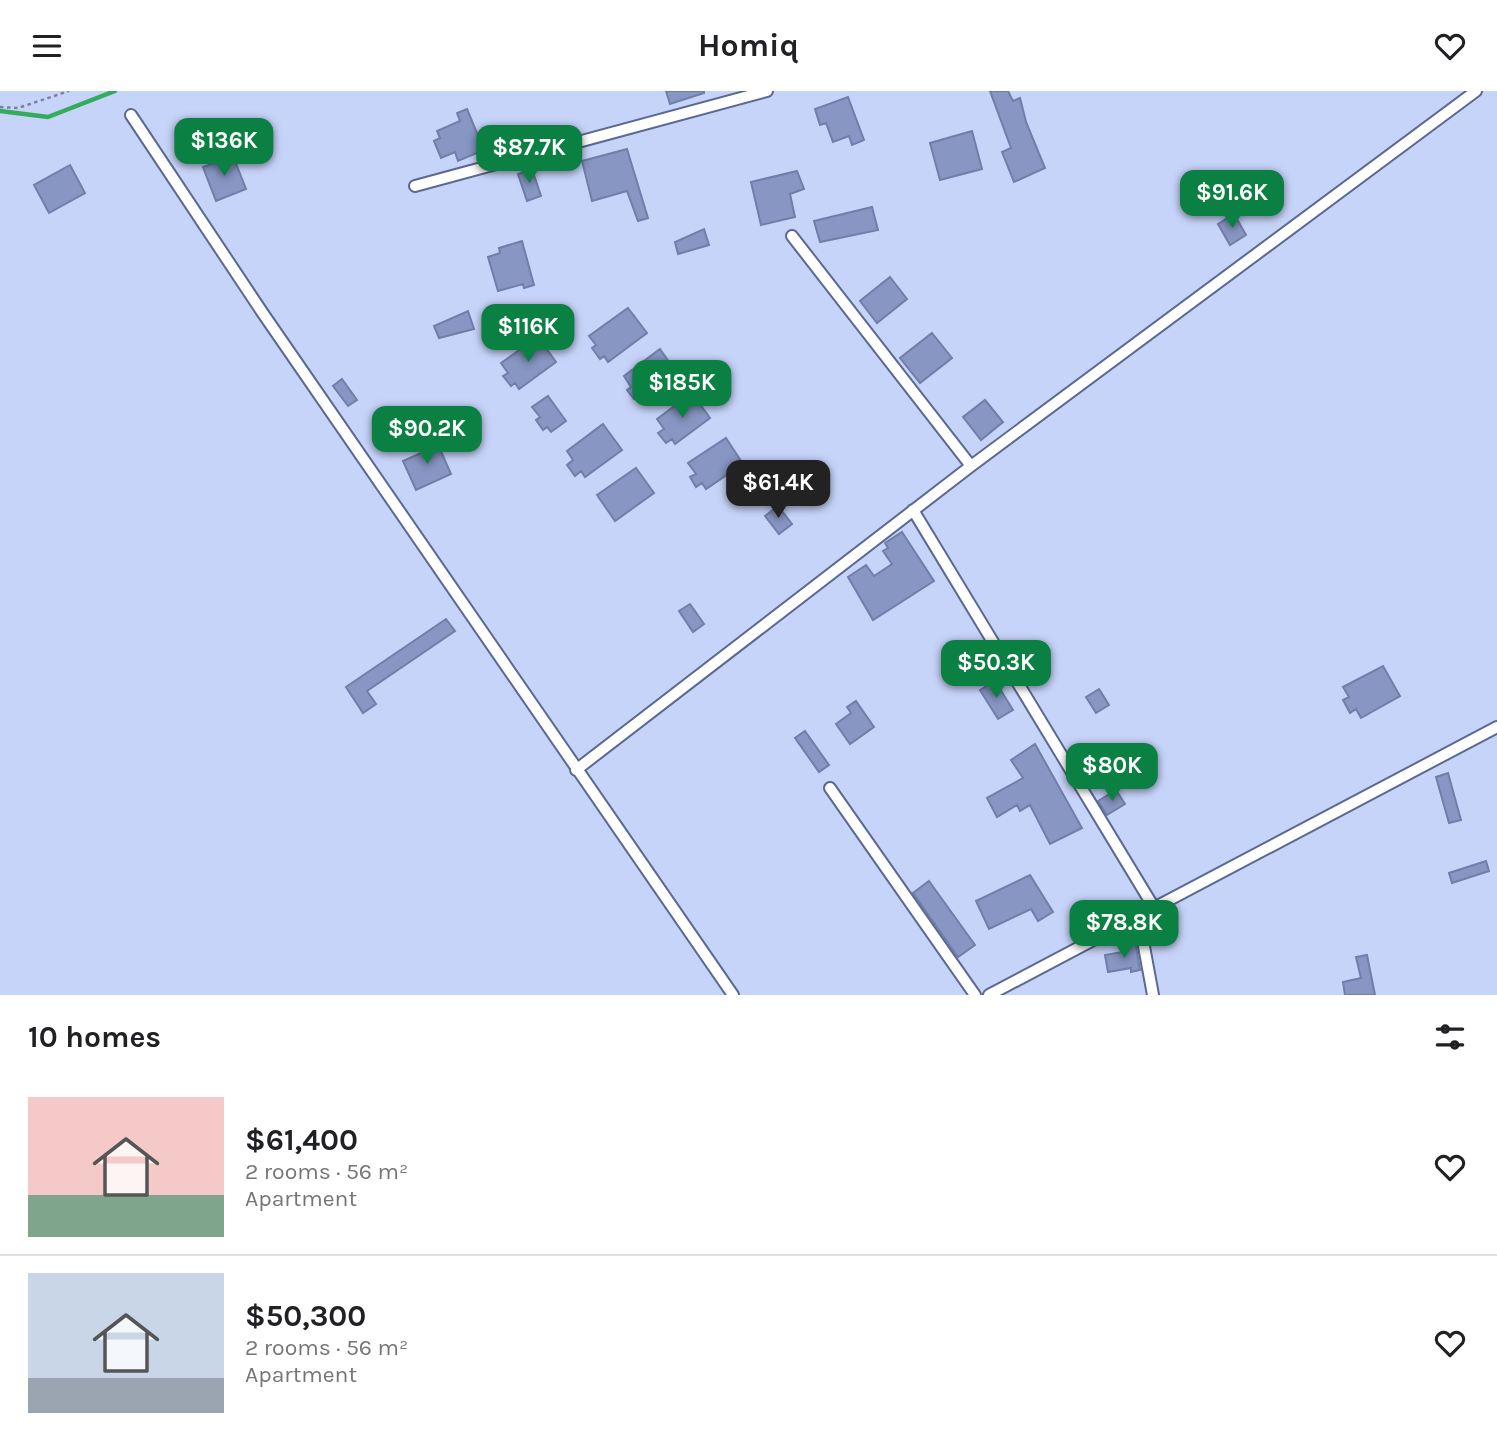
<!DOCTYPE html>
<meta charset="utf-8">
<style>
:root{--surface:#fff;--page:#f2f2f2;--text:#202124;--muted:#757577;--line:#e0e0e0;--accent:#0b8043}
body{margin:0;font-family:Karla,sans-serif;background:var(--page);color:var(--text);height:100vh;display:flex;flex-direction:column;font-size:26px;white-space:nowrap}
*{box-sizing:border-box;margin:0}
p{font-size:23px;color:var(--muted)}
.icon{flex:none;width:38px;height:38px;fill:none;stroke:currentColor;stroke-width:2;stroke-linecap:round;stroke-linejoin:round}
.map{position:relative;height:904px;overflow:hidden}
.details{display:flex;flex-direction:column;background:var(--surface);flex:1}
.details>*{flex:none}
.price{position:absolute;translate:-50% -60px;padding:0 16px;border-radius:14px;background:var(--accent);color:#fff;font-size:23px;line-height:46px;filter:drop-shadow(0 2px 4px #0008)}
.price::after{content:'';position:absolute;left:50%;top:42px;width:21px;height:16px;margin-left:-10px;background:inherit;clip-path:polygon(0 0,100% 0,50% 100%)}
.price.selected{background:#222;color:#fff}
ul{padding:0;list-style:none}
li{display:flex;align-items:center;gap:21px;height:175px;padding:0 28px}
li+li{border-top:2px solid var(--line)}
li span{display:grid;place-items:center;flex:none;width:196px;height:140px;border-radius:0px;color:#555}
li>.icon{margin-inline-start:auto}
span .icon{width:84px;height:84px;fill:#fffc;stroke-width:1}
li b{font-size:30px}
h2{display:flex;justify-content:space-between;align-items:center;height:84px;padding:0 28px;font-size:30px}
header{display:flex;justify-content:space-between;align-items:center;height:91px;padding:0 28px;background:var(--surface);font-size:32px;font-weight:700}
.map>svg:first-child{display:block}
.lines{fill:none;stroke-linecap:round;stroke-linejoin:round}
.stream{stroke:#33ac5b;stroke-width:4.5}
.building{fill:#8796c2;stroke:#707ea9;stroke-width:2}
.minor-casing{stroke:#5b6892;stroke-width:14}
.path{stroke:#78819e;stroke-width:2.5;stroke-dasharray:3.5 3.5;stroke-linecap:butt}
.minor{stroke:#fff;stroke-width:10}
</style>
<header><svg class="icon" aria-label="menu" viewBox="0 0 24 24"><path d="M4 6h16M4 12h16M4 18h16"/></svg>Homiq<svg class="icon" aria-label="heart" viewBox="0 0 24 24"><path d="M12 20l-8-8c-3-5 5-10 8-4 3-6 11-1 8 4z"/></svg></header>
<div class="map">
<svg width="1497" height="904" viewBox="0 0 1497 904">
<rect width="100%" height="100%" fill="#c7d4fa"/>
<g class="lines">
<path class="stream" d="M0,20l48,6 67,-26"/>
</g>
<path class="building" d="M666,0h38v2l-34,11z
M990,0h18l5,10 7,-3 6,24 19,46 -31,14 -12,-30 9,-4z
M848,6l16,43 -12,5 -3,-9 -16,6 -7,-19 -6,2 -5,-16z
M467,18l17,41 -26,11 -3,-9 -14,6 -7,-17 6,-3 -3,-7 23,-10 -3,-8z
M972,40l10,38 -42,11 -10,-37z
M627,58l21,69 -10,3 -11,-30 -35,10 -10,-40z
M233,65l13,33 -30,12 -13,-34z
M70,74l15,28 -36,20 -15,-28z
M532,78l9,27 -14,5 -9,-27z
M797,80l7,18 -14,5 5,23 -34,8 -10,-43z
M872,116l6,23 -58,12 -6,-21z
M1234,123l12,21 -16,10 -12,-21z
M704,138l5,16 -31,9 -3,-12z
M522,150l12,44 -10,3 -1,-4 -25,7 -10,-34 12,-4 -1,-5z
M890,186l17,22 -30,24 -17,-22z
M628,217l19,25 -39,29 -4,-6 -4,3 -8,-11 4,-3 -7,-9z
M468,220l6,18 -35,9 -5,-12z
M932,242l20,25 -32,25 -20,-25z
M538,246l18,25 -37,27 -4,-6 -4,3 -8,-10 5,-3 -7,-10z
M660,258l19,27 -37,26 -4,-6 -4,3 -7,-9 4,-3 -7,-11z
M342,288l15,21 -9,6 -15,-20z
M692,302l18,25 -35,26 -3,-5 -6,4 -8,-10 6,-4 -7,-10z
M548,305l18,25 -15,11 -4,-5 -4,3 -7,-10 4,-3 -8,-10z
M985,309l18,22 -22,18 -18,-23z
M603,333l19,26 -37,27 -4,-6 -6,5 -8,-11 6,-5 -6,-9z
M726,347l17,26 -37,25 -4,-6 -6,4 -6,-10 6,-3 -8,-11z
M436,349l15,34 -35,16 -13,-29 18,-8 -2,-5z
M636,377l18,25 -39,28 -18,-26z
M778,415l14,18 -13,10 -14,-18z
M902,441l32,49 -61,39 -25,-43 18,-12 8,11 18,-12 -9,-13 5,-3 -3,-5z
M690,513l14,20 -11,8 -14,-21z
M446,528l9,12 -88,60 9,13 -13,9 -17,-26z
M1383,575l17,30 -39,22 -5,-9 -6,4 -7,-13 6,-3 -6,-10z
M995,590l18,29 -15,9 -18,-29z
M1099,598l10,16 -13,8 -10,-16z
M856,610l18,26 -24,17 -14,-20 15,-11 -4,-6z
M805,640l24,34 -10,7 -24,-34z
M1035,653l47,84 -32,16 -20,-39 -10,6 -3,-6 -20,12 -10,-19 36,-20 -12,-18z
M1096,657l8,14 -16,10 -8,-15z
M1448,682l13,47 -12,3 -13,-46z
M1116,699l9,14 -18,11 -9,-14z
M1486,770l3,10 -37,12 -3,-10z
M1030,784l23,37 -15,9 -7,-12 -42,20 -13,-28z
M929,790l46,64 -17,12 -45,-64z
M1135,850l5,29 -9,2v-4l-23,4 -3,-17 23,-4 -1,-8z
M1367,864l8,40h-30l-2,-13 18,-4 -5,-21z"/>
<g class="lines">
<defs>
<path id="minor" d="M131,24l131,197 471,683
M415,95l352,-95
M792,145l179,230
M913,419l240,396
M576,679l395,-304 505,-375
M830,697l145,207
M1138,823l15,81
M989,904l508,-268"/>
</defs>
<use href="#minor" class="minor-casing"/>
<path class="path" d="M0,16l18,1 51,-17"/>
<use href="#minor" class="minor"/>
</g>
</svg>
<b class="price" style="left:224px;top:87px">$136K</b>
<b class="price" style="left:529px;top:94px">$87.7K</b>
<b class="price" style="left:1232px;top:139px">$91.6K</b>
<b class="price" style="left:528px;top:273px">$116K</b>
<b class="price" style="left:682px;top:329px">$185K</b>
<b class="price" style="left:427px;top:375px">$90.2K</b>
<b class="price selected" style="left:778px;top:429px">$61.4K</b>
<b class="price" style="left:996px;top:609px">$50.3K</b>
<b class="price" style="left:1112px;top:712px">$80K</b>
<b class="price" style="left:1124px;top:869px">$78.8K</b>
</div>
<section class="details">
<h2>10 homes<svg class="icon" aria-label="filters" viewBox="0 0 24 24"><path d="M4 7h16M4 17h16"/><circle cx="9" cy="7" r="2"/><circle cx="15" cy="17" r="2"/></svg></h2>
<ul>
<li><span style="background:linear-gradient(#f6c9c9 70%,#7fa58c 0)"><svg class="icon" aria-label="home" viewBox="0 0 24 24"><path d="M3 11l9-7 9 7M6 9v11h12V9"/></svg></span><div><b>$61,400</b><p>2 rooms · 56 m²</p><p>Apartment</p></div><svg class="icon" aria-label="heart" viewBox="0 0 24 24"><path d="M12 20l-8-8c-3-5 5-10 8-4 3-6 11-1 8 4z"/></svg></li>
<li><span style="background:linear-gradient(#c9d6e8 75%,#9aa5b1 0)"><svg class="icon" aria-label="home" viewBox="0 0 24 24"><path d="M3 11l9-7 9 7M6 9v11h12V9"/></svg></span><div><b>$50,300</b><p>2 rooms · 56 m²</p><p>Apartment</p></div><svg class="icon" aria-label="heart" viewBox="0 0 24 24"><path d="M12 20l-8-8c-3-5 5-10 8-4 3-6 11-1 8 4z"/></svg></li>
</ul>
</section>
